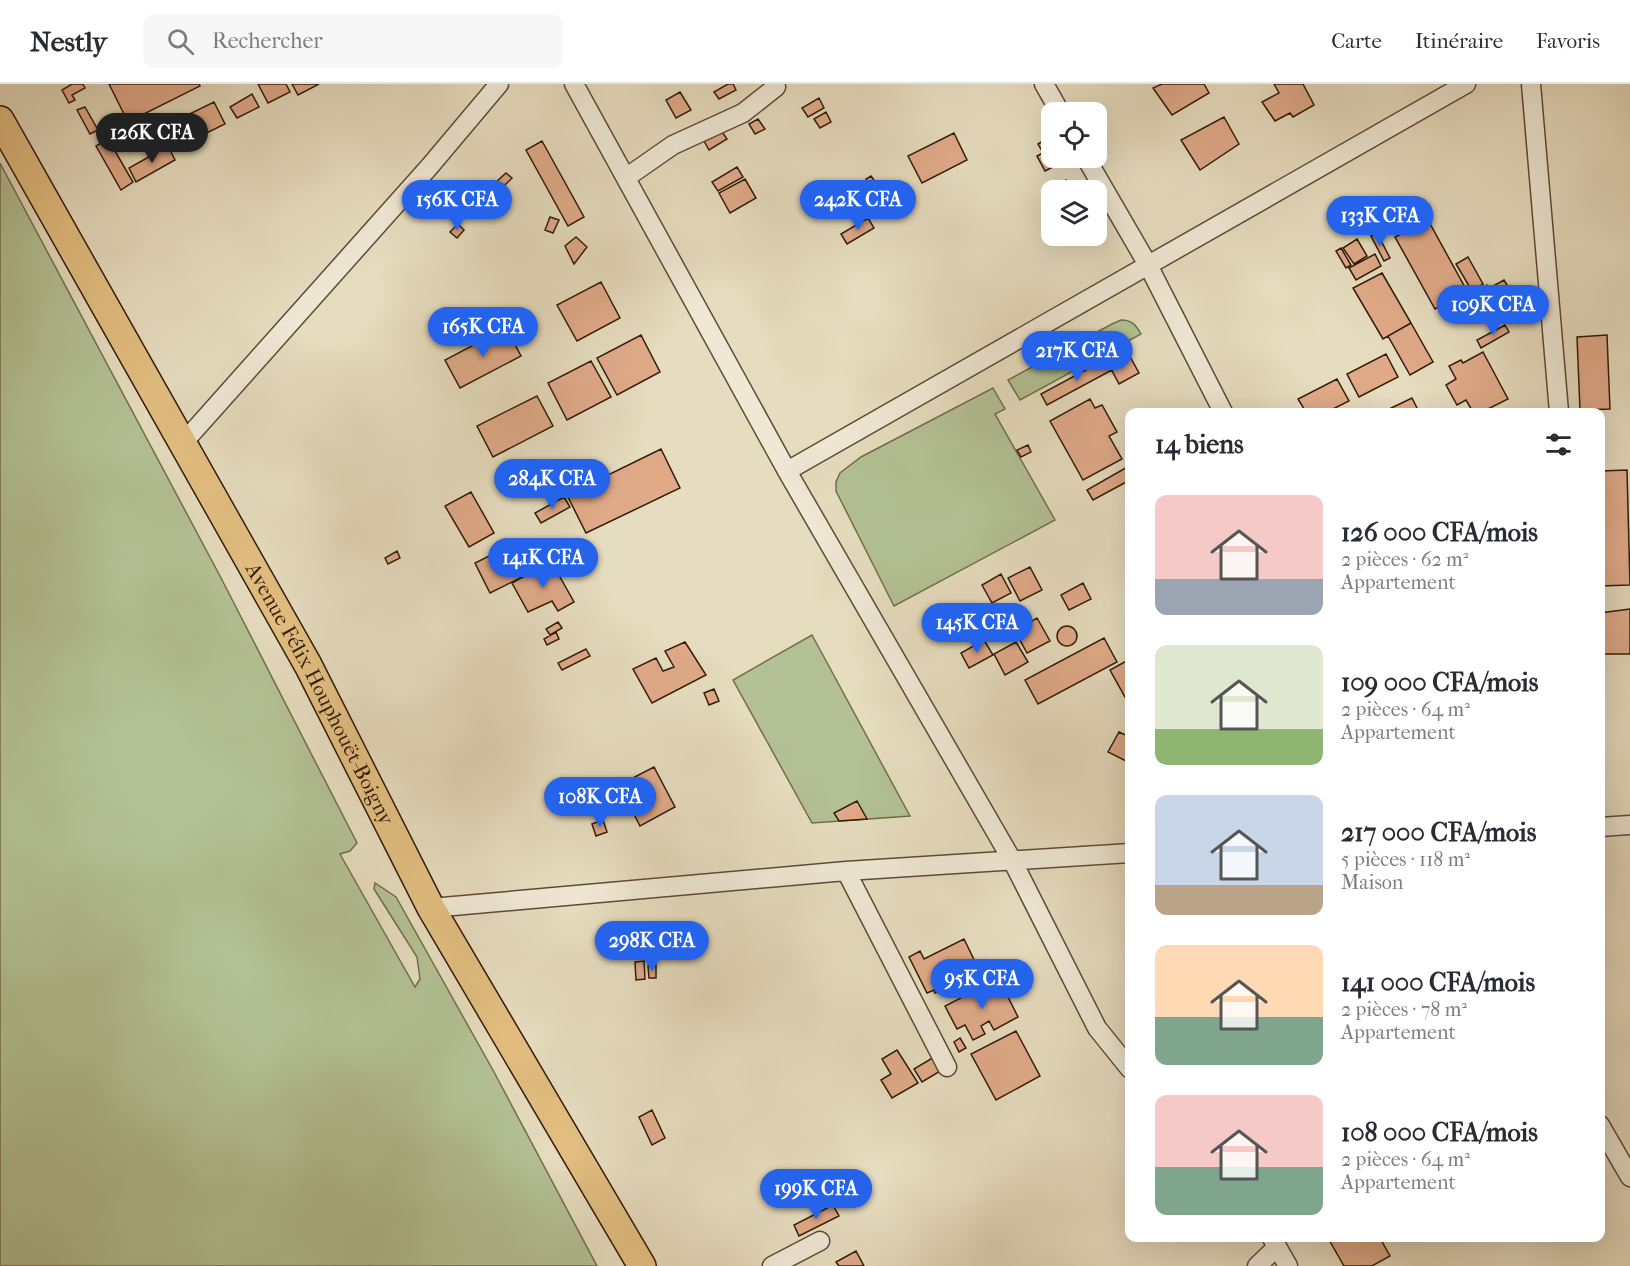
<!DOCTYPE html>
<html lang="fr">
<meta charset="utf-8">
<style>
:root{--surface:#fff;--page:#f7f7f7;--text:#2b2b33;--muted:#7c7c81;--line:#e1e1e2;--accent:#2563eb}
body{margin:0;font-family:"IM FELL French Canon",serif;background:var(--page);color:var(--text);height:100vh;display:flex;flex-direction:column;font-size:22px;white-space:nowrap}
*{box-sizing:border-box;margin:0}
p{font-size:20px;color:var(--muted)}
.icon{flex:none;width:33px;height:33px;fill:none;stroke:currentColor;stroke-width:2;stroke-linecap:round;stroke-linejoin:round}
.map{position:relative;flex:1;overflow:hidden}
.side{position:absolute;left:1125px;top:324px;width:480px;height:834px;display:flex;flex-direction:column;background:var(--surface);border-radius:12px;box-shadow:0 6px 24px #0002}
.side>*{flex:none}
.controls{position:absolute;left:1041px;top:18px;display:grid;gap:12px}
.controls a{display:grid;place-items:center;width:66px;height:66px;border-radius:12px;background:var(--surface);box-shadow:0 6px 24px #0002;font-size:30px}
.price{position:absolute;translate:-50% -51px;padding:0 14px;border-radius:21px;background:var(--accent);color:#fff;font-size:20px;line-height:39px;filter:drop-shadow(0 2px 3px #0008)}
.price::after{content:'';position:absolute;left:50%;top:36px;width:18px;height:14px;margin-left:-9px;background:inherit;clip-path:polygon(0 0,100% 0,50% 100%)}
.price.active{background:#222;color:#fff}
ul{padding:0;list-style:none}
li{display:flex;align-items:center;gap:18px;height:150px;padding:0 30px}
li span{display:grid;place-items:center;flex:none;width:168px;height:120px;border-radius:12px;color:#555}
li>.icon{margin-inline-start:auto}
span .icon{width:72px;height:72px;fill:#fffc;stroke-width:1}
li b{font-size:26px}
h2{display:flex;justify-content:space-between;align-items:center;height:72px;padding:0 30px;font-size:26px}
header{display:flex;align-items:center;gap:36px;box-sizing:border-box;height:84px;padding:0 30px;background:var(--surface);border-bottom:2px solid var(--line)}
header strong{font-size:28px}
nav{display:flex;gap:33px;margin-inline-start:auto;font-size:21px}
.search{width:420px;height:54px;background:var(--page);display:flex;align-items:center;gap:15px;box-sizing:border-box;padding:0 21px;border-radius:12px;color:var(--muted);font-size:22px}
.map>svg:first-child{display:block}
.green{fill:#b3c194;stroke:#726e4d;stroke-width:1.5}
.building{fill:#e0aa89;stroke:#311b06;stroke-width:1.5}
.lines{fill:none;stroke-linecap:round;stroke-linejoin:round}
.minor-casing{stroke:#5e4b34;stroke-width:21}
.highway-casing{stroke:#311b06;stroke-width:30}
.minor{stroke:#efe8d5;stroke-width:18}
.highway{stroke:#e3be80;stroke-width:27}
.labels{text-anchor:middle;dominant-baseline:central;stroke-width:6;stroke-linejoin:round;paint-order:stroke}
.street-label{font-size:21px;fill:#311b06;stroke:#efe8d5}
</style>
<header>
<strong>Nestly</strong>
<div class="search"><svg class="icon" aria-label="search" viewBox="0 0 24 24"><circle cx="10" cy="10" r="6"/><path d="M15 15l6 6"/></svg>Rechercher</div>
<nav><a>Carte</a><a>Itinéraire</a><a>Favoris</a></nav>
</header>
<div class="map">
<svg width="1630" height="1182" viewBox="0 0 1630 1182">
<rect width="100%" height="100%" fill="#e6dcbf"/>
<filter id="stains"><feTurbulence type="fractalNoise" baseFrequency=".00333" numOctaves="4"/><feColorMatrix values="0 0 0 0 .2 0 0 0 0 .09 0 0 0 0 .02 0 0 0 .5 -.17"/></filter>
<radialGradient id="worn" r=".72"><stop offset=".6" stop-color="#630" stop-opacity="0"/><stop offset="1" stop-color="#630" stop-opacity=".3"/></radialGradient>
<path class="green" d="M0,79l220,413 137,267 -7,8 -10,3 75,133 5,-8 -3,-22 -43,-68 1,-6 21,14 98,175 103,194h-597z
M1121,236c11,0 15,5 20,14l-121,66 -12,-20 104,-56z
M993,304l12,21 -10,5 60,106 -161,86 -58,-115v-9l4,-9 21,-16z
M812,551l98,181 -98,7 -79,-143z"/>
<path class="building" d="M72,0h11l2,4 -13,7 3,5 -6,3 -7,-13z
M109,0h90l1,2 -72,36z
M258,0h28l4,8 -22,11z
M292,0h27l-21,11z
M728,0h5l3,6 -17,9 -5,-7z
M1162,0h42l5,9 -37,22 -19,-27z
M1274,0h29l11,21 -21,12 -3,-4 -15,8 -13,-19 17,-9z
M680,8l11,18 -15,8 -10,-18z
M252,10l7,13 -22,11 -7,-11z
M819,14l5,10 -16,9 -6,-9z
M214,18l11,22 -47,23 -11,-22z
M85,23l13,23 -8,4 -13,-24z
M826,28l5,10 -11,6 -6,-9z
M1224,33l15,27 -39,26 -19,-30z
M758,35l7,10 -10,5 -6,-10z
M720,45l7,10 -18,11 -6,-11z
M954,49l13,27 -45,23 -14,-27z
M1052,51v10l-10,6 -4,-7z
M108,55l25,43 -12,8 -25,-44z
M542,57l42,76 -16,9 -42,-76z
M168,62l7,14 -39,22 -7,-14z
M1050,65l2,9h3l4,6 -14,7 -8,-15z
M737,83l6,10 -25,14 -6,-9z
M506,89l6,5 -11,11 -6,-6z
M871,92l10,14 -7,4 -8,-15z
M745,95l11,19 -26,15 -11,-20z
M1066,96l4,6 -7,4h-6l-2,-3z
M881,107l13,21 -7,4 -12,-21z
M482,110l5,5 -7,9 -7,-6z
M550,133l9,3 -6,13 -8,-3z
M868,134l6,10 -27,16 -6,-10z
M1428,136l39,71 -32,18 -40,-72z
M458,140l6,6 -7,8 -7,-6z
M1377,149l13,25 -6,3 -13,-25z
M576,153l11,10 -13,17 -9,-18z
M1357,155l10,17 -13,8 -11,-16z
M1341,164l10,17 -5,3 -10,-17z
M1375,170l6,12 -25,14 -7,-12z
M1468,173l15,27 -11,7 -16,-27z
M1382,189l29,50 -28,16 -30,-51z
M1504,196l16,27 -12,7 -15,-28z
M601,198l19,36 -43,23 -20,-36z
M1487,201l10,18 -8,4 -10,-17z
M1411,239l22,39 -23,13 -22,-39z
M1505,241l4,7 -28,16 -4,-8z
M506,244l15,28 -61,32 -15,-28z
M641,251l19,37 -43,23 -20,-37z
M1607,251l3,74 -30,1 -3,-73z
M1483,268l25,47 -26,13h-9l-7,-12 -9,5 -11,-20 10,-6 -7,-13 12,-6 2,3z
M1128,269l11,20 -20,11 -11,-21z
M1386,270l12,23 -39,20 -12,-23z
M1106,275l6,11 -65,35 -6,-11z
M591,277l20,36 -44,23 -19,-37z
M1337,295l12,22 -22,11h-21l-8,-13z
M537,312l16,30 -60,31 -16,-31z
M1412,314l7,14h-36z
M1090,315l5,9 7,-3 15,27 -8,4 13,23 -39,21 -33,-59z
M1028,361l3,7 -10,5 -4,-7z
M661,365l19,39 -94,45 -19,-38z
M1129,382l1,14 -37,20 -6,-10z
M1627,386l3,115 -30,1v-115z
M471,408l23,41 -25,14 -24,-41z
M564,413l6,10 -29,16 -6,-10z
M507,463l15,30 -32,16 -15,-30z
M397,467l3,7 -12,6 -3,-6z
M551,477l23,41 -16,9 -6,-10 -24,11 -16,-29z
M1030,483l12,23 -22,11 -12,-23z
M1001,490l10,19 -19,10 -10,-18z
M1083,499l8,16 -22,11 -8,-15z
M1630,525v45h-30v-41z
M1037,534l13,23 -23,12 -12,-22z
M558,538l4,6 -12,7 -4,-6z
M1057 552a10 10 0 1 1 20 0a10 10 0 1 1-20 0Z
M556,548l3,7 -12,6 -3,-6z
M1104,554l13,24 -79,42 -13,-24z
M984,556l9,15 -24,13 -8,-15z
M685,558l21,33 -54,28 -19,-34 23,-11 7,13 11,-4 -9,-16z
M1016,558l12,20 -23,13 -11,-21z
M586,565l4,7 -28,14 -4,-7z
M1130,575v47l-20,-36z
M714,605l5,12 -10,4 -5,-12z
M1119,648l11,5v26l-22,-11z
M654,683l21,40 -35,19 -21,-41z
M857,717l10,18 -28,2 -5,-8z
M603,736l4,12 -11,4 -4,-12z
M964,855l16,33 -45,21 -1,-3 -7,3 -18,-36 11,-6 4,8z
M644,877l1,18 -9,1 -1,-18z
M656,881v13h-7l-1,-12z
M988,900l5,8 10,-5 15,30 -24,13 -5,-9 -8,5 4,8 -12,6 -8,-15 -8,4 -12,-23z
M1016,947l24,45 -44,24 -25,-46z
M960,954l6,10 -7,4 -5,-10z
M897,966l21,33 -26,15 -11,-18 10,-6 -9,-15z
M934,973l8,13 -20,12 -8,-13z
M652,1026l13,28 -13,7 -13,-28z
M833,1121l6,11 -40,20 -5,-11z
M1328,1154h52l10,18 -18,10h-28z
M856,1167l8,15h-25l-3,-4z"/>
<g class="lines">
<defs>
<path id="minor" d="M574,0l213,387 225,389 85,168 33,41
M1044,0l16,28
M1531,0l28,328
M1086,74l62,107 75,147
M627,93l46,-32 70,-32 33,-26
M183,359l247,-277 69,-82
M787,387l679,-387
M1600,743l30,-2
M846,787l101,196
M431,824l415,-37 284,-18
M1600,1041l30,52
M1272,1154l16,28
M772,1182l48,-25
M1257,1182l20,-19"/>
<g id="highway">
<path id="s1" d="M0,36l308,545 123,243 211,358"/>
</g>
</defs>
<use href="#minor" class="minor-casing"/>
<use href="#highway" class="highway-casing"/>
<use href="#minor" class="minor"/>
<use href="#highway" class="highway"/>
</g>
<g class="labels">
<g class="street-label">
<text stroke="none"><textPath href="#s1" startOffset="657">Avenue Félix Houphouët-Boigny</textPath></text>
</g>
</g>
<rect width="100%" height="100%" filter="url(#stains)"/>
<rect width="100%" height="100%" fill="url(#worn)"/>
</svg>
<div class="controls">
<a><svg class="icon" aria-label="locate" viewBox="0 0 24 24"><circle cx="12" cy="12" r="6"/><path d="M12 2v4M12 18v4M2 12h4M18 12h4"/></svg></a>
<a><svg class="icon" aria-label="layers" viewBox="0 0 24 24"><path d="M12 4l9 5-9 5-9-5zM3 14l9 5 9-5"/></svg></a>
</div>
<b class="price active" style="left:152px;top:80px">126K CFA</b>
<b class="price" style="left:457px;top:147px">156K CFA</b>
<b class="price" style="left:858px;top:147px">242K CFA</b>
<b class="price" style="left:1380px;top:163px">133K CFA</b>
<b class="price" style="left:1493px;top:252px">109K CFA</b>
<b class="price" style="left:483px;top:274px">165K CFA</b>
<b class="price" style="left:1077px;top:298px">217K CFA</b>
<b class="price" style="left:552px;top:426px">284K CFA</b>
<b class="price" style="left:543px;top:505px">141K CFA</b>
<b class="price" style="left:977px;top:570px">145K CFA</b>
<b class="price" style="left:600px;top:744px">108K CFA</b>
<b class="price" style="left:652px;top:888px">298K CFA</b>
<b class="price" style="left:982px;top:926px">95K CFA</b>
<b class="price" style="left:816px;top:1136px">199K CFA</b>
<section class="side">
<h2>14 biens<svg class="icon" aria-label="filters" viewBox="0 0 24 24"><path d="M4 7h16M4 17h16"/><circle cx="9" cy="7" r="2"/><circle cx="15" cy="17" r="2"/></svg></h2>
<ul>
<li><span style="background:linear-gradient(#f6c9c9 70%,#9aa5b1 0)"><svg class="icon" aria-label="home" viewBox="0 0 24 24"><path d="M3 11l9-7 9 7M6 9v11h12V9"/></svg></span><div><b>126 000 CFA/mois</b><p>2 pièces · 62 m²</p><p>Appartement</p></div></li>
<li><span style="background:linear-gradient(#dfe7d0 70%,#8fb573 0)"><svg class="icon" aria-label="home" viewBox="0 0 24 24"><path d="M3 11l9-7 9 7M6 9v11h12V9"/></svg></span><div><b>109 000 CFA/mois</b><p>2 pièces · 64 m²</p><p>Appartement</p></div></li>
<li><span style="background:linear-gradient(#c9d6e8 75%,#b9a48a 0)"><svg class="icon" aria-label="home" viewBox="0 0 24 24"><path d="M3 11l9-7 9 7M6 9v11h12V9"/></svg></span><div><b>217 000 CFA/mois</b><p>5 pièces · 118 m²</p><p>Maison</p></div></li>
<li><span style="background:linear-gradient(#ffd9b3 60%,#7fa58c 0)"><svg class="icon" aria-label="home" viewBox="0 0 24 24"><path d="M3 11l9-7 9 7M6 9v11h12V9"/></svg></span><div><b>141 000 CFA/mois</b><p>2 pièces · 78 m²</p><p>Appartement</p></div></li>
<li><span style="background:linear-gradient(#f6c9c9 60%,#7fa58c 0)"><svg class="icon" aria-label="home" viewBox="0 0 24 24"><path d="M3 11l9-7 9 7M6 9v11h12V9"/></svg></span><div><b>108 000 CFA/mois</b><p>2 pièces · 64 m²</p><p>Appartement</p></div></li>
</ul>
</section>
</div>
